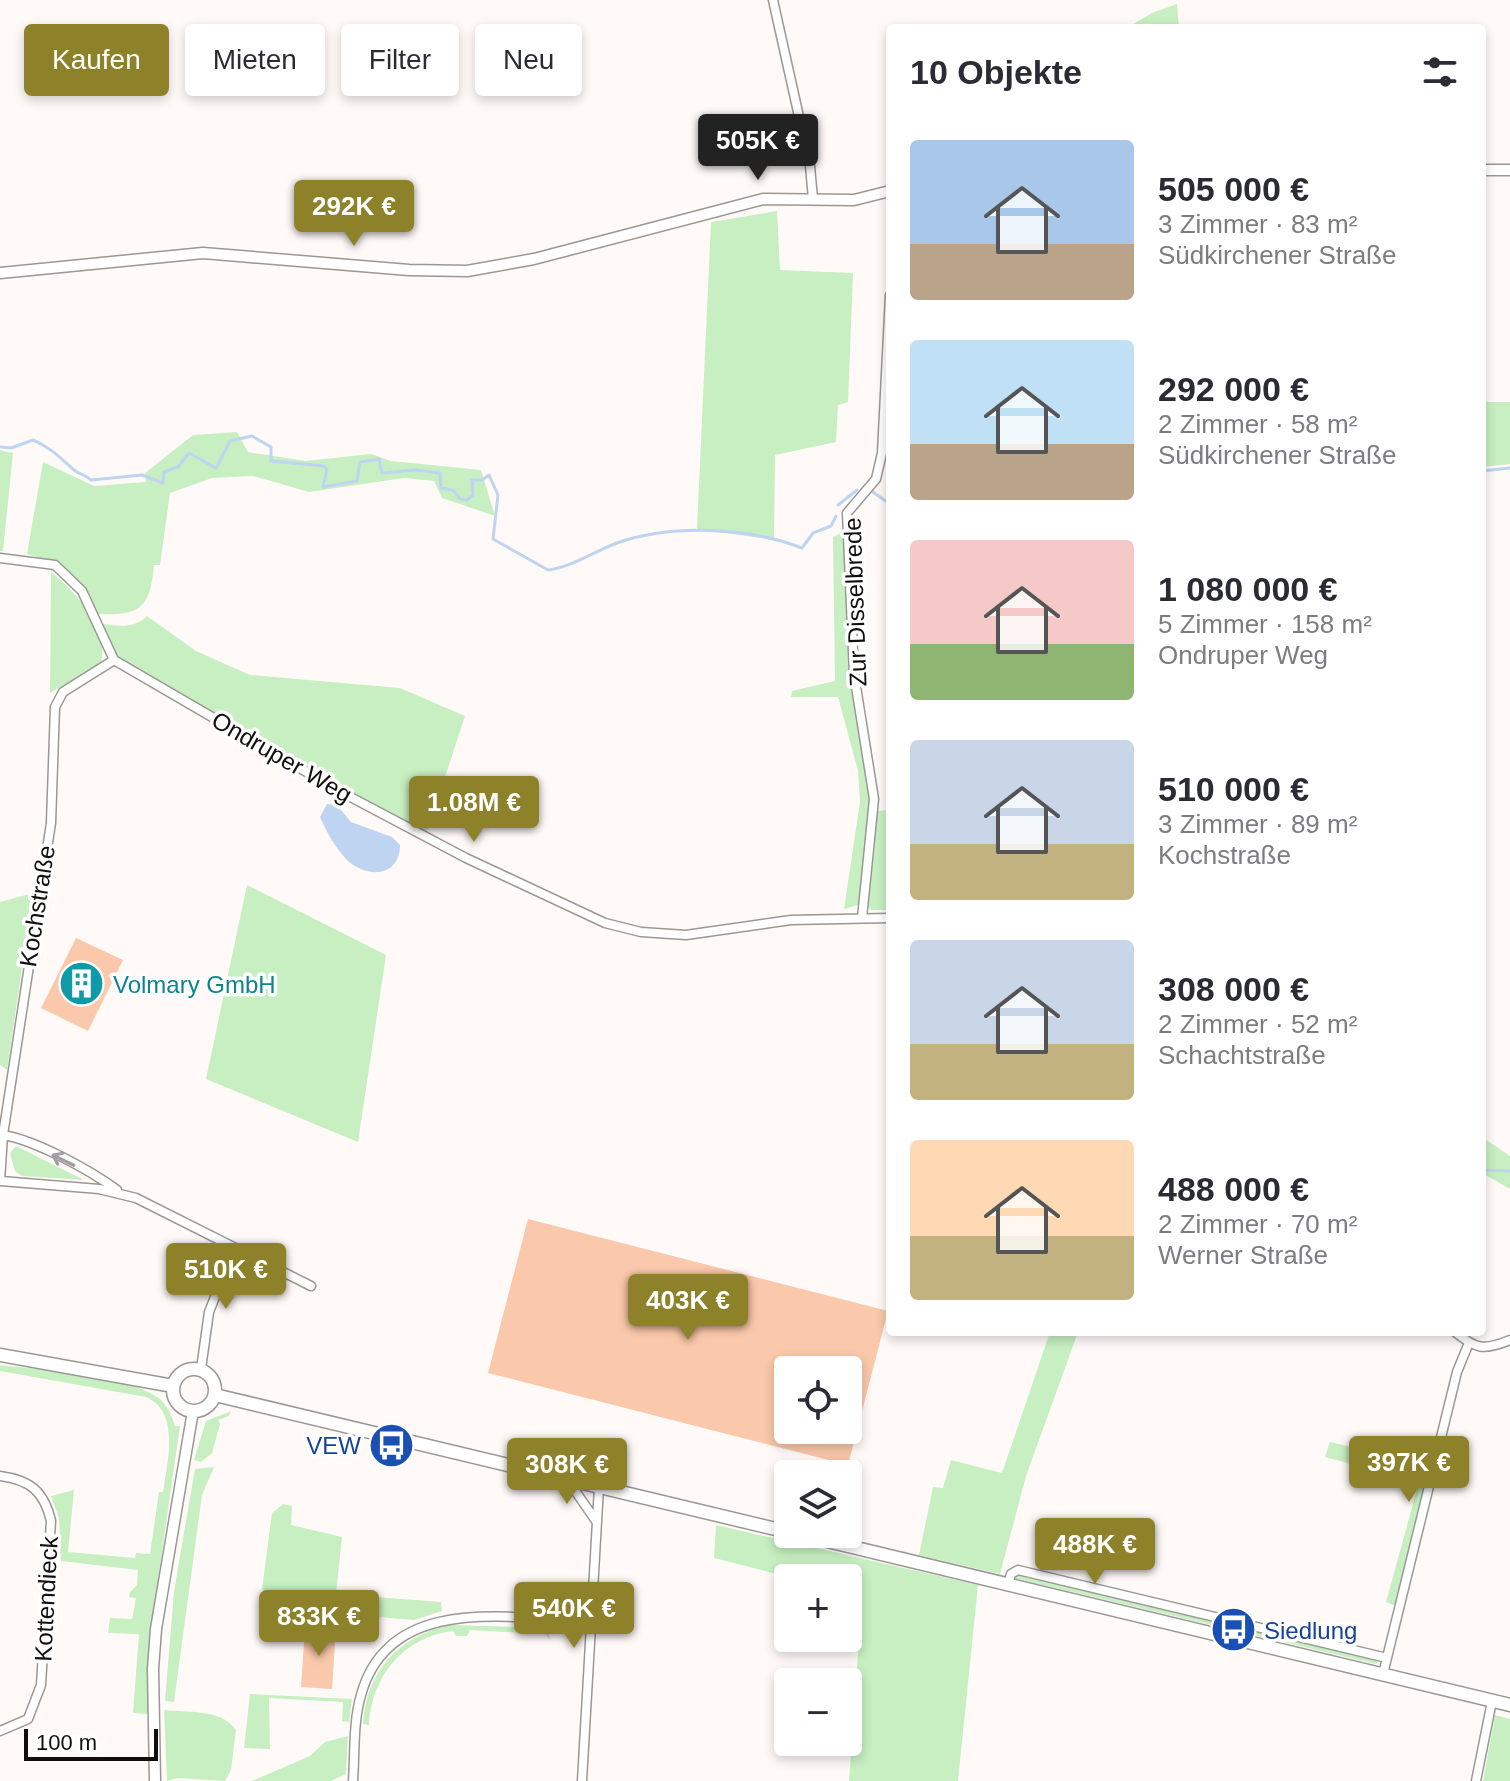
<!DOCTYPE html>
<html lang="de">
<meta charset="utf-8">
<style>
:root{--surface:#fff;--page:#f7f7f7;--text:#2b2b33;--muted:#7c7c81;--accent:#8d8229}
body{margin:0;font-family:Arial,sans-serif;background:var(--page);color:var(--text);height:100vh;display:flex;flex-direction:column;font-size:30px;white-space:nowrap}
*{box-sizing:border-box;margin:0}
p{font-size:26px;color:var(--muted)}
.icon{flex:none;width:44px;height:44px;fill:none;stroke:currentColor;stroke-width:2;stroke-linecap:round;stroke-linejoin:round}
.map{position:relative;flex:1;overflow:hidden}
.details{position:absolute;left:886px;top:24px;width:600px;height:1312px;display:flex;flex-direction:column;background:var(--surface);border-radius:8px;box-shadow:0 4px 12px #0003}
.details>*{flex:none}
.top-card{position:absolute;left:24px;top:24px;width:742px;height:72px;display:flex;gap:16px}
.tools{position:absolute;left:774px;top:1356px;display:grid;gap:16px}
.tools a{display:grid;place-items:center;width:88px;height:88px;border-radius:8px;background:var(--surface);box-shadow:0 4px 12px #0003;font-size:40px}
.scale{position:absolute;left:24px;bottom:20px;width:134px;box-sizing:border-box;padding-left:8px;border:4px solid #100f0e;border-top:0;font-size:22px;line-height:28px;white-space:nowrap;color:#100f0e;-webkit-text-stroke:6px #fff;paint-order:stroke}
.price{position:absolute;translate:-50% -68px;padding:0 18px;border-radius:8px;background:var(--accent);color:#fff;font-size:26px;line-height:52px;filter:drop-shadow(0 2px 4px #0008)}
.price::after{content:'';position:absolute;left:50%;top:48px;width:24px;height:18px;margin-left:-12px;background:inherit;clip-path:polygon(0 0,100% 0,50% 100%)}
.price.selected{background:#222;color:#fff}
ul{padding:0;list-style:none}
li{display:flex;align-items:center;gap:24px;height:200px;padding:0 24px}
li span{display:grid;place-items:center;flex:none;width:224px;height:160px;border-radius:8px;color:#555}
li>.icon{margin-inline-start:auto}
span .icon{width:96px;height:96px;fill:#fffc;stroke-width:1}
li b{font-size:34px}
h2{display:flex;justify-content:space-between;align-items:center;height:96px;padding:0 24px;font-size:34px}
.chip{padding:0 28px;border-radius:8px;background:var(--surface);box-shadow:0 4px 12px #0003;font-size:28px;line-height:72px}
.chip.selected{background:var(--accent);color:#fff}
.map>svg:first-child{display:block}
.green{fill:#c7efc2}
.water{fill:#bed4f1}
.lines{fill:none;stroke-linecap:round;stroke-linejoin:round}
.stream{stroke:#bed4f1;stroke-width:3}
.building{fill:#fac8aa;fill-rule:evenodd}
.minor-casing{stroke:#9b9795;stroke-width:11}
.tertiary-casing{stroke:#9b9795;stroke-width:13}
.secondary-casing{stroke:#9b9795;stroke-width:15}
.minor{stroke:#fff;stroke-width:8}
.tertiary{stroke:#fff;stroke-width:10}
.secondary{stroke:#fff;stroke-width:12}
.oneway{stroke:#9f9f9f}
.labels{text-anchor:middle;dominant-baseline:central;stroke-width:7;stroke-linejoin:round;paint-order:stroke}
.street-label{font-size:24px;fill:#100f0e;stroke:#fff}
.culture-label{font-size:24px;fill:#0d838f;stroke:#fff;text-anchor:start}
.transit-label{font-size:24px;fill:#164399;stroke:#fff;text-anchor:end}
</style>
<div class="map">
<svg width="1510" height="1781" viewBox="0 0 1510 1781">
<rect width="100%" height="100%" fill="#fffaf8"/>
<path class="green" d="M1177,4l2,24h-53l26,-15z
M777,211l3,59 73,3 -5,129 -10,3 -2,37 -61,13 -1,85 -77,-11 14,-307z
M1482,402h28v62l-28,3z
M237,432l11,20 58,9 65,-7 20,7 90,9 14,46 -53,-18 -8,-17 -30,-3 -95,14 -56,-16 -41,2 -42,15 -10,72h-6c-4,43 -13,51 -56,49 -20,-40 -28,-48 -71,-60l16,-92 51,24 52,-4 -1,-9 48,-38z
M0,450l13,3 -10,98h-3z
M845,531l6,144 20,124 -13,106 -14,4 16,-107 -2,-31 -20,-74h-47l1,-6 43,-10 -2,-144z
M51,572c25,20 59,57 50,91l-51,30z
M147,616l49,35 54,24 150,13 65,28 -39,119 -309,-177 -15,-34c17,2 32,5 45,-8z
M888,810l2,100h-19l-6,-7 12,-92z
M247,885l139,70 -28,187 -152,-63z
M33,893l-26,177 -7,-5v-163z
M1482,1137l28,19v33l-28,-16z
M16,1146l68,34 -62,-4 -7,-5 -5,-18z
M1050,1332h28l-52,144 -26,98 -81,-19 14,-68 10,1 8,-28 51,13z
M0,1365c38,4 131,11 160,34 8,7 12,17 15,27h5l-28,195 -4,93 -15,-1 6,-79 -31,-1 2,-15 22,1 4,-21 -7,-1 1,-5 7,-7 1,-15 -77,-9 -2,-43 -8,-22 23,-6 -6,62 67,6 1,-5 14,1 9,-62h4c4,-28 18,-80 -17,-95l-146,-26z
M231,1411l-2,5 -11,4 2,4 -8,29 -11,9 -7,-2 12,-39z
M1330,1442l100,24 -34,140 -10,-4 33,-120 -94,-25z
M214,1467l-12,28 -28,207 -9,-1 9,-110 21,-122z
M283,1504l9,2 -1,19 51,12 -6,57 105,8 1,9 -28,9 -143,-12 6,-7 -15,-12 10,-76z
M716,1525l262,60 -20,196h-109l13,-185 -14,-4v-14h-55l-79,-20z
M1017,1574h5l358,85 -4,5 -362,-86z
M450,1625l98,3 2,12 -5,-6 -75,-4 -3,6h-11l-3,-5c-50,6 -82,46 -84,94l-6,-1c3,-53 36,-88 87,-99z
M250,1694l102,5 -3,23 -7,-1 1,-19 -74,-4 1,51 -26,-1z
M164,1710c23,3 57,-2 72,20l-5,40 -6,11 -48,-3 -10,3z
M1495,1715l15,4v62h-27z
M348,1736l-2,38 -15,7h-79l58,-25 15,-14z"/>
<path class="water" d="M327,804l10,1 14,17 41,15 8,8c0,32 -33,34 -53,15 -11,-11 -21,-29 -27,-43z"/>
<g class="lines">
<path class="stream" d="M0,447l11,1 22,-8c19,8 28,19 41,30 6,5 11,4 17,10l51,-5 21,8 1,-11 14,-5 11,-14 27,15 14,-27 22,-5 19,11v14l53,5 3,3 -4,18 34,-6 3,-19 19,-3 3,14 33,-3 25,3 1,15 12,2 7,9 7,1 6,-5 -1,-15h10l7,-5 9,20 -5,44 55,31c22,-2 47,-19 69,-27 54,-19 131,-16 185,5l11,-15 18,-7 5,-10
M1482,471l28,-3
M870,490l20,14
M838,505l19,-15
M1482,1170l28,1"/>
</g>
<path class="building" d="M76,938l47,22 -35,71 -47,-23z
M528,1219l360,92 -40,154 -360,-92zM788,1370h60v60h-60z
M305,1628l31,1 -4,60 -31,-2z"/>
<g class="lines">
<defs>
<path id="minor" d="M773,0l37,166 3,33
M0,558l55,7 27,26 32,69 227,132 125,66 139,65 36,9 45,3 105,-15 99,-2
M862,918l12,-119 -20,-125 -7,-161 29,-34 6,-26 8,-158
M3,1135c32,5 87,35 114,55
M0,1181l3,-46 48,-312 4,-116 8,-15 51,-32
M1,1181l98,8 37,9 175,88
M1455,1332c21,17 28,19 55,8
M201,1369l8,-57 25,-63
M0,1476c30,4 44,15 51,45l-10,164 -13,34 -28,12
M557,1479l19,13 20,29
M1008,1584l3,-10 7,-4 369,88
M1383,1674l74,-302 11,-27
M353,1781c2,-28 0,-59 8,-86 28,-102 150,-77 230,-73
M582,1781l17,-294
M1476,1781l16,-80"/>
<path id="tertiary" d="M1482,170h28
M0,273l203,-20 206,17 58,1 67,-12 229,-60 91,1 36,-9
M155,1781l-2,-112 3,-40 37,-218"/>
<path id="secondary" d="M0,1355l173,31
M173 1390a21 21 0 1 1 42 0a21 21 0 1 1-42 0Z
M215,1395l573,137
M798,1534l712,171"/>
</defs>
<use href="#minor" class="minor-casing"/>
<use href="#tertiary" class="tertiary-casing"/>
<use href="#secondary" class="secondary-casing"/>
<use href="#minor" class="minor"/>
<use href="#tertiary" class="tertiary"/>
<use href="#secondary" class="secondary"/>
</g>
<defs><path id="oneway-shaft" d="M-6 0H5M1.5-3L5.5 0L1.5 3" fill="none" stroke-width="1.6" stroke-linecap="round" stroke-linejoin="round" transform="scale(2)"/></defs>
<use class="oneway" href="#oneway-shaft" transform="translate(63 1160) rotate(-154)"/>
<defs>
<symbol id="building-disc" viewBox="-11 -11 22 22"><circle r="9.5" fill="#0f9aa8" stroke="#fff"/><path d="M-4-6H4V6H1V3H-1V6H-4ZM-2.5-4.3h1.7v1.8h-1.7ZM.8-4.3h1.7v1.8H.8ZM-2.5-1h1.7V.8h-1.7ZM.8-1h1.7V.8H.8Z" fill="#fff"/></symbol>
<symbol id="bus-disc" viewBox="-11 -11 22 22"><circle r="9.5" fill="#1a4fb4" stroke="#fff"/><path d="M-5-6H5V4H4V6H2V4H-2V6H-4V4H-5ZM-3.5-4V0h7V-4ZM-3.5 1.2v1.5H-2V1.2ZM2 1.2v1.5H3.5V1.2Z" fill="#fff"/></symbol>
</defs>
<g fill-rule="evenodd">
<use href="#building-disc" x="56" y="958" width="51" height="51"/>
<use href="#bus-disc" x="366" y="1420" width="51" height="51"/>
<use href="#bus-disc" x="1208" y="1604" width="51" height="51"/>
</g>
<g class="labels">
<g class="street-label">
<text transform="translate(855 602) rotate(-92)">Zur Disselbrede</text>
<text transform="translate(282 757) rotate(30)">Ondruper Weg</text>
<text transform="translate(37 906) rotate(-81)">Kochstraße</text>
<text transform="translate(46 1599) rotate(-87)">Kottendieck</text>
</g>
<g class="culture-label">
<text x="113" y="984">Volmary GmbH</text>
</g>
<g class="transit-label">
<text x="361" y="1445">VEW</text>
<text x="1264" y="1630" text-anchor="start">Siedlung</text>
</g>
</g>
</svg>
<div class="tools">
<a><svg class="icon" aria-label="locate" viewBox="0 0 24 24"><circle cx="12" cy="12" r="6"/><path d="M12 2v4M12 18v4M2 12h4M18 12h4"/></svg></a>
<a><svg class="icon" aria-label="layers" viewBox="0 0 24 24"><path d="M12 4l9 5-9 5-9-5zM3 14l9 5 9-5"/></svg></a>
<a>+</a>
<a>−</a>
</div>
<div class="scale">100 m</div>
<b class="price selected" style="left:758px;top:182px">505K €</b>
<b class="price" style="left:354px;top:248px">292K €</b>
<b class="price" style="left:474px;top:844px">1.08M €</b>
<b class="price" style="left:226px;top:1311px">510K €</b>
<b class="price" style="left:688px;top:1342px">403K €</b>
<b class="price" style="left:1409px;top:1504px">397K €</b>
<b class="price" style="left:567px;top:1506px">308K €</b>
<b class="price" style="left:1095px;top:1586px">488K €</b>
<b class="price" style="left:574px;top:1650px">540K €</b>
<b class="price" style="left:319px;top:1658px">833K €</b>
<div class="top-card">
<a class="chip selected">Kaufen</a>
<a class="chip">Mieten</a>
<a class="chip">Filter</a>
<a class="chip">Neu</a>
</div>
<section class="details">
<h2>10 Objekte<svg class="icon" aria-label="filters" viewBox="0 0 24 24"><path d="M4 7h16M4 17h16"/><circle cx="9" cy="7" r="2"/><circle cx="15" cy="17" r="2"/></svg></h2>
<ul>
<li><span style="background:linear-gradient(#a9c7e8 65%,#b9a48a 0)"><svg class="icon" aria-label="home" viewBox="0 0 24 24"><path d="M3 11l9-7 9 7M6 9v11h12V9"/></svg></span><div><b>505 000 €</b><p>3 Zimmer · 83 m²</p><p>Südkirchener Straße</p></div></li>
<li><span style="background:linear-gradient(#bfe0f5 65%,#b9a48a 0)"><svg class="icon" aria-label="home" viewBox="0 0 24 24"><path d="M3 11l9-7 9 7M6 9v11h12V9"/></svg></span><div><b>292 000 €</b><p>2 Zimmer · 58 m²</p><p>Südkirchener Straße</p></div></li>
<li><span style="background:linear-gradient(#f6c9c9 65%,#8fb573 0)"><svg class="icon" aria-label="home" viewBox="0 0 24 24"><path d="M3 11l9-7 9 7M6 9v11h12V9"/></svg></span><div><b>1 080 000 €</b><p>5 Zimmer · 158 m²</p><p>Ondruper Weg</p></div></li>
<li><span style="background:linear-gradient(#c9d6e8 65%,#c2b280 0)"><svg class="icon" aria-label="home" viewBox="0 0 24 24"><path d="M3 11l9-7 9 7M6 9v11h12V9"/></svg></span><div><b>510 000 €</b><p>3 Zimmer · 89 m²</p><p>Kochstraße</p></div></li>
<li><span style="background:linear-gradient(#c9d6e8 65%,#c2b280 0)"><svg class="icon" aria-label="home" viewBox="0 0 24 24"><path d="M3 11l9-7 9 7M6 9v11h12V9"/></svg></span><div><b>308 000 €</b><p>2 Zimmer · 52 m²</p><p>Schachtstraße</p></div></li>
<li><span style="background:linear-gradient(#ffd9b3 60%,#c2b280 0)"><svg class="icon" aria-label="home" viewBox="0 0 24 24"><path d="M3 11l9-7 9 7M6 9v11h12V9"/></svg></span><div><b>488 000 €</b><p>2 Zimmer · 70 m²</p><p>Werner Straße</p></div></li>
</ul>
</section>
</div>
